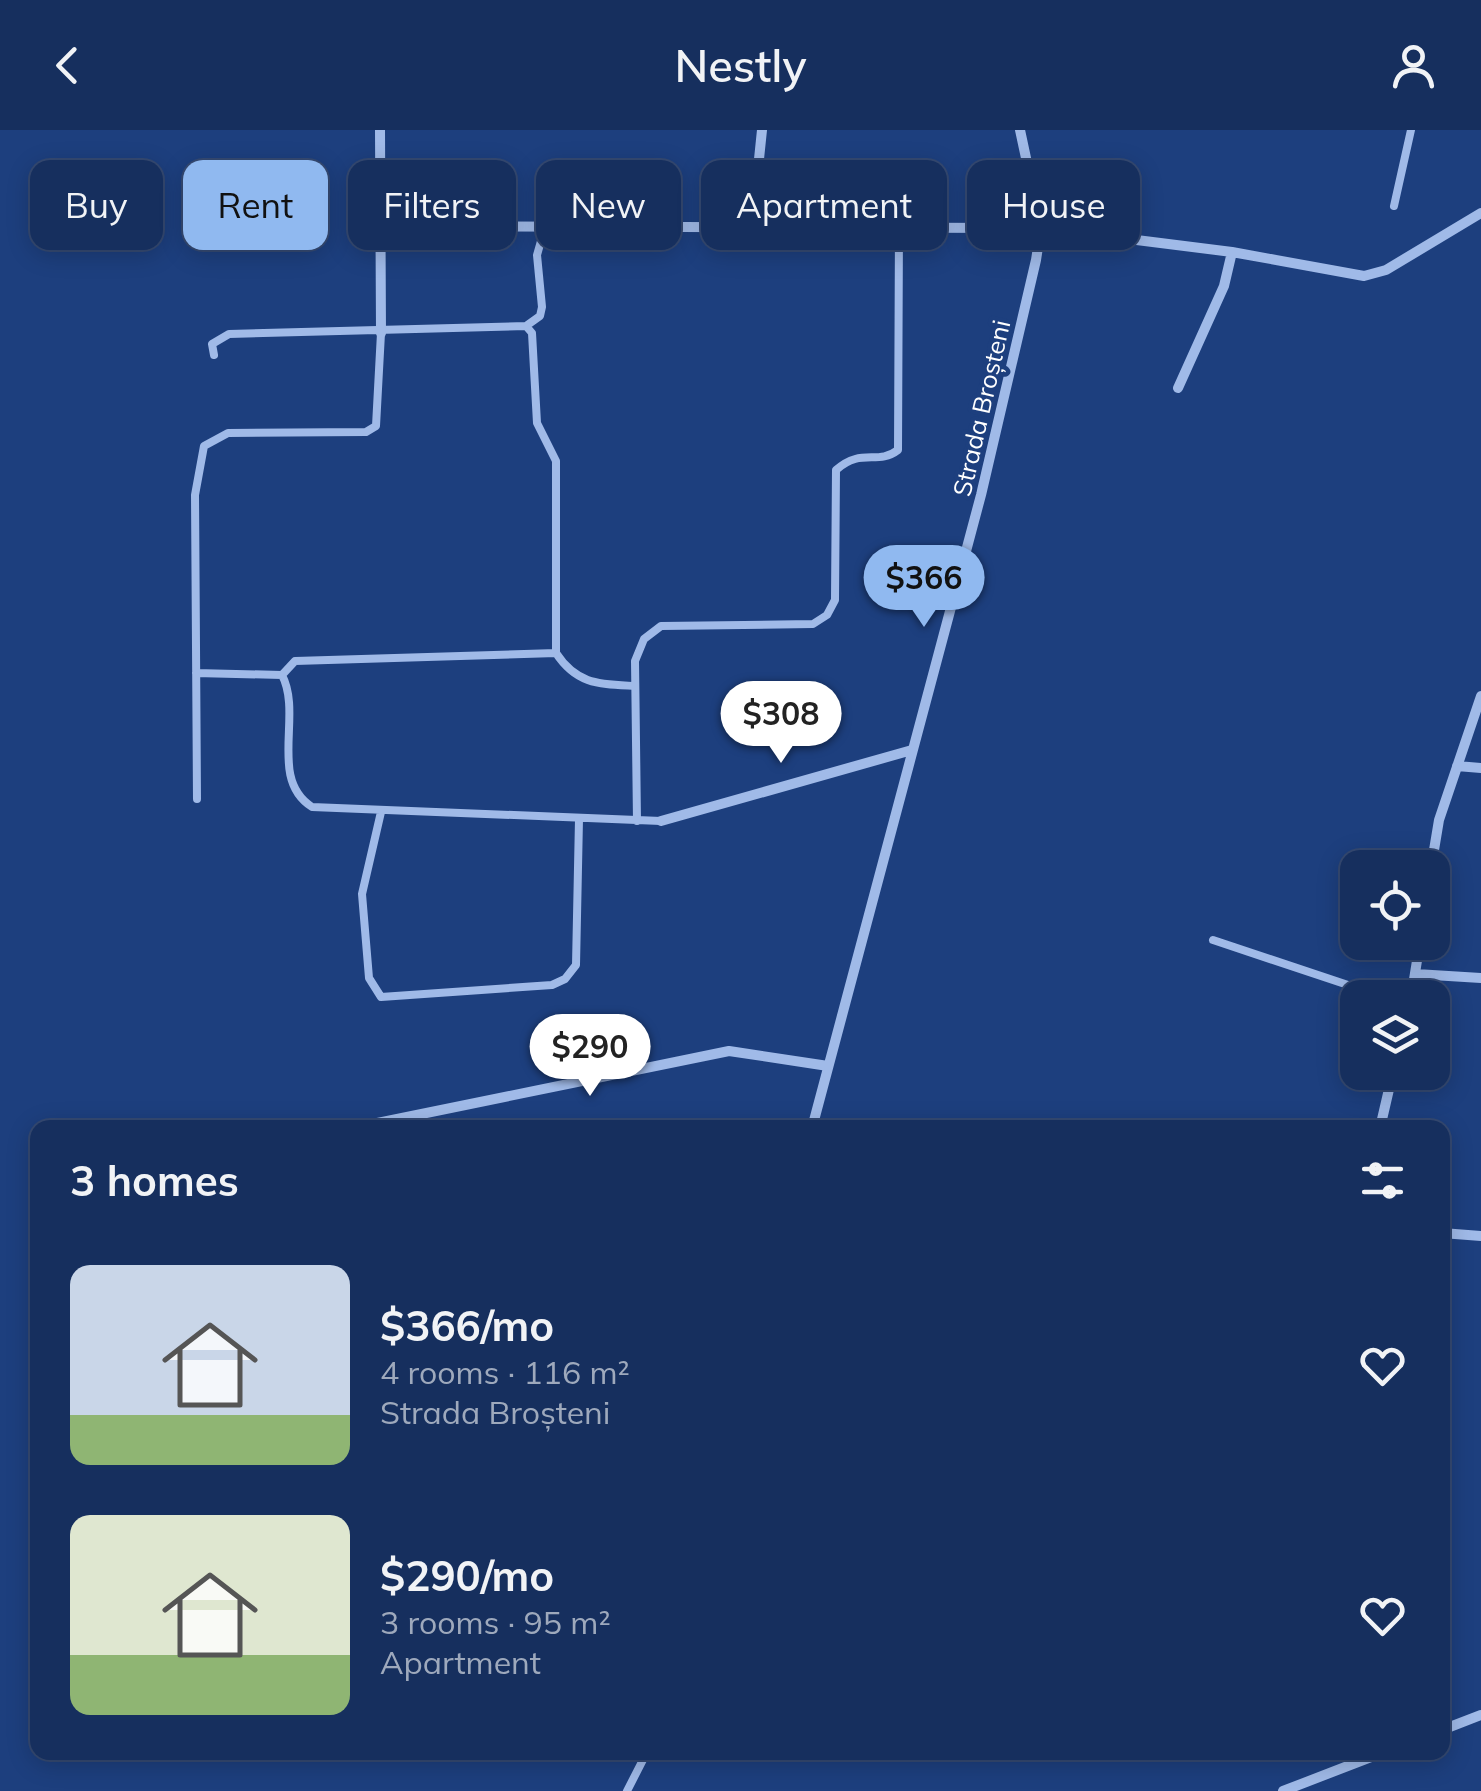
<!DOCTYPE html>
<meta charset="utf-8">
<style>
:root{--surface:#162f5e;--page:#1f3764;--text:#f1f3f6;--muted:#9ea9bc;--line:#354a73;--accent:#90b9f0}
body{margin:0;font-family:Mulish,sans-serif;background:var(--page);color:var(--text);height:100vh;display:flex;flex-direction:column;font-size:38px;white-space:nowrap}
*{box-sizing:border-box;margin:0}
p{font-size:32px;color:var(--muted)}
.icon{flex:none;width:55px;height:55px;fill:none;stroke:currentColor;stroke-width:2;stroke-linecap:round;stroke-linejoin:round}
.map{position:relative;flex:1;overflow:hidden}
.drawer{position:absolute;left:30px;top:990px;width:1420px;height:640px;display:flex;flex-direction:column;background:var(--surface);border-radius:20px;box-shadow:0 5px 25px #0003,0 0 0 2px var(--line)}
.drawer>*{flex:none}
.hud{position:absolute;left:30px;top:30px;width:1422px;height:90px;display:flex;gap:20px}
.tools{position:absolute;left:1340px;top:720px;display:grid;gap:20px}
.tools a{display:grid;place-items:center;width:110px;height:110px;border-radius:20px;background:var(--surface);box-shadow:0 5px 25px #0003,0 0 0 2px var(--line);font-size:50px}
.price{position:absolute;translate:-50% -85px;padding:0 22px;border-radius:35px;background:#fff;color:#222;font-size:32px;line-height:65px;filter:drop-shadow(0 2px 5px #0008)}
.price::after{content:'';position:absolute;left:50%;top:60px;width:30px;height:22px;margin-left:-15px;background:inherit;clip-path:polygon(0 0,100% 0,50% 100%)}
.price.active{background:var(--accent);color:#111}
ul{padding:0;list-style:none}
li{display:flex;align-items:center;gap:30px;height:250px;padding:0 40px}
li span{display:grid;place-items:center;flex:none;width:280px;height:200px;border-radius:20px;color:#555}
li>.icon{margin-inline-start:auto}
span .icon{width:120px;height:120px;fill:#fffc;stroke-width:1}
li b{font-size:42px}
h2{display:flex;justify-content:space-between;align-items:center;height:120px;padding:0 40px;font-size:42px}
.tag{padding:0 35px;border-radius:20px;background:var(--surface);box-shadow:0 5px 25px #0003,0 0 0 2px var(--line);font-size:35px;line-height:90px}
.tag.active{background:var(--accent);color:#111}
header{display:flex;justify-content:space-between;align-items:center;height:130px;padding:0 40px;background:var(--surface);font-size:45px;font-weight:600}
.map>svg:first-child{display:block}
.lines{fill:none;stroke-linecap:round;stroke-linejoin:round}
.lane{stroke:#a0bae8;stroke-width:8}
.street{stroke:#a0bae8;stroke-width:10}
.labels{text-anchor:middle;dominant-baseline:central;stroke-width:9;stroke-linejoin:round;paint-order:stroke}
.street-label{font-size:25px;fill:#fff;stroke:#1d3f7e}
</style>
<header><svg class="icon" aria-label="back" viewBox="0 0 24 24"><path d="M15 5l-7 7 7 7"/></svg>Nestly<svg class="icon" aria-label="person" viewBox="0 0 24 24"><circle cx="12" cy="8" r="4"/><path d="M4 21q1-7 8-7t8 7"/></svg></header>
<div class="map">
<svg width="1481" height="1661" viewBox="0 0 1481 1661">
<rect width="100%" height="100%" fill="#1d3f7e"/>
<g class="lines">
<path class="lane" d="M1394,76l17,-76
M526,196l6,7 5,90 19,38v192c21,32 44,31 79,33
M214,225l-2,-11 17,-10 297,-8 14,-10 2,-9 -5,-52 8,-28
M196,543l86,2c21,40 -14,104 30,132l349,14
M282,545l13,-14 261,-8
M197,669l-2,-304 9,-49 24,-13 138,-1 10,-6 5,-93
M381,682l-19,82 7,84 12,19 171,-12 13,-6 11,-14 3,-146
M637,691l-2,-160 9,-22 17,-13 152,-2 14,-9 8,-15 1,-130c26,-23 41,-4 62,-20l1,-225
M1213,810l174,58
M627,1661l20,-39"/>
<path class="street" d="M380,0l1,203
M382,96l659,2 191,24 132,24 22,-6 95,-57
M752,97l10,-97
M1178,258l46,-102 8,-34
M1457,636l24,2
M661,691l251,-71
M1431,738l8,-48 42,-124
M1416,844l65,4
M1411,868l9,-56
M353,998l376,-77 99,15
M812,998l169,-633 55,-235 5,-32 -21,-98
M1380,998l13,-56
M1442,1103l39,3
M1442,1600l39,-15
M1283,1661l101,-39"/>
</g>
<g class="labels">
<g class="street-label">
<text transform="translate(981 278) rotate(-77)">Strada Broșteni</text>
</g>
</g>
</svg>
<div class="tools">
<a><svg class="icon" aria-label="locate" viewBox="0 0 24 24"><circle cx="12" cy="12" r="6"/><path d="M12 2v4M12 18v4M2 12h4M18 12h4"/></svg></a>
<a><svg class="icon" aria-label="layers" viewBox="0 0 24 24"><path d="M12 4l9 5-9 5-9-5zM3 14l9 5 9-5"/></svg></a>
</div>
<b class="price active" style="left:924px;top:500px">$366</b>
<b class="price" style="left:781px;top:636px">$308</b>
<b class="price" style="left:590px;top:969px">$290</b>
<div class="hud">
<a class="tag">Buy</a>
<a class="tag active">Rent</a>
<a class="tag">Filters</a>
<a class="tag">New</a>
<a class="tag">Apartment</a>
<a class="tag">House</a>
</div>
<section class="drawer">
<h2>3 homes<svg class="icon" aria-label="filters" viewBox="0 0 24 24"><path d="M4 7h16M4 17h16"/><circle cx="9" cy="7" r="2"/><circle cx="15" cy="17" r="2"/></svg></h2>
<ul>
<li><span style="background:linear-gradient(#c9d6e8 75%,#8fb573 0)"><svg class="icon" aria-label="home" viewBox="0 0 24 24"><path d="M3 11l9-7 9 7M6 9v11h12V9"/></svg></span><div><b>$366/mo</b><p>4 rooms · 116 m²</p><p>Strada Broșteni</p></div><svg class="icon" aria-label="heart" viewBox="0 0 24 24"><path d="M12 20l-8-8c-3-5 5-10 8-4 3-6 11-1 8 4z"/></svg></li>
<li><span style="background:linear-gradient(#dfe7d0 70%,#8fb573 0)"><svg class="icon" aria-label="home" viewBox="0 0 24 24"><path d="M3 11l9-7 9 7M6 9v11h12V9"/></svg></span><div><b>$290/mo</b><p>3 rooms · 95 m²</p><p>Apartment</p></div><svg class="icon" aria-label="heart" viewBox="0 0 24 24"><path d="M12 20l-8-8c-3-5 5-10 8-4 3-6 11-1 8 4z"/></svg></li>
</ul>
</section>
</div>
